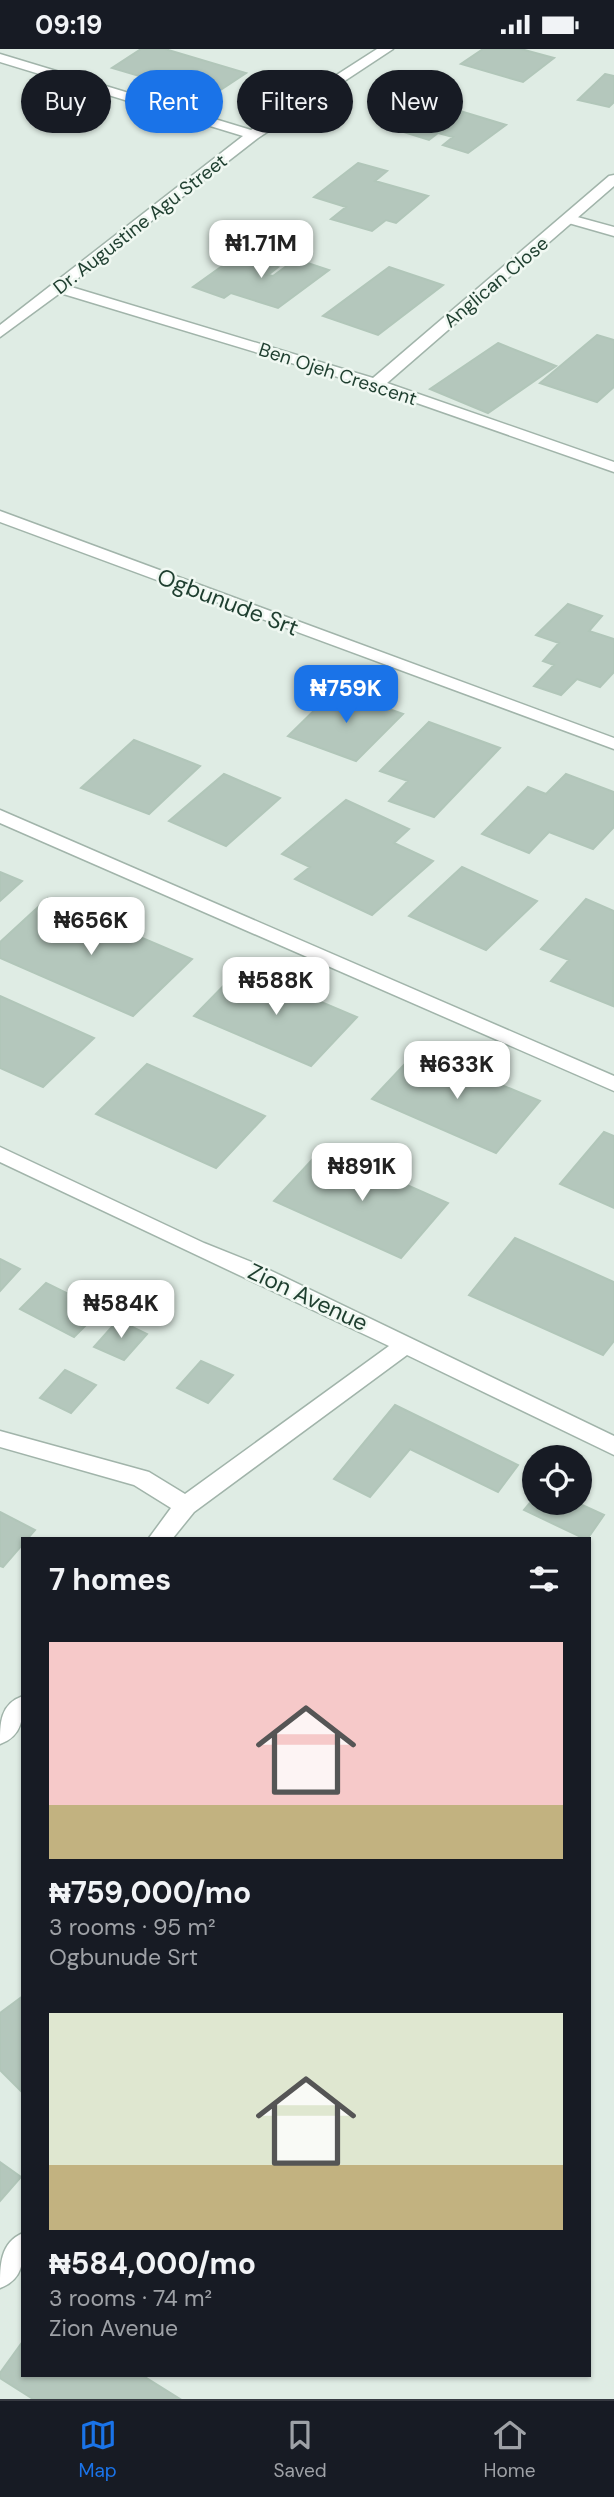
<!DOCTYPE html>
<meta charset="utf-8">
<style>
:root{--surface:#171b24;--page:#20242c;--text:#f1f3f6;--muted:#9ea1a6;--line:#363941;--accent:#1a73e8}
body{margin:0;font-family:"DM Sans",sans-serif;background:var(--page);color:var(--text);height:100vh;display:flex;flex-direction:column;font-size:26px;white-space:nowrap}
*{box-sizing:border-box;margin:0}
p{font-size:23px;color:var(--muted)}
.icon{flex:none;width:38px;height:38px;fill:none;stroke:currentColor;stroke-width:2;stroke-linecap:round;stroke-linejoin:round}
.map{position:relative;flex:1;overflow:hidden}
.drawer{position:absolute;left:21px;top:1488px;width:570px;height:840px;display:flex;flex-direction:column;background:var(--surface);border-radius:0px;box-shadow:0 2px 5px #0004}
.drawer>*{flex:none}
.hud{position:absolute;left:21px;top:21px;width:572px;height:63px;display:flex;gap:14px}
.buttons{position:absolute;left:522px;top:1396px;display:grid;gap:14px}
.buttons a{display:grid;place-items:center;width:70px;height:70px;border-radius:50%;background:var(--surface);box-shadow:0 2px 5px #0004;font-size:35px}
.price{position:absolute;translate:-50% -60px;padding:0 16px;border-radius:14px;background:#fff;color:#222;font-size:23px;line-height:46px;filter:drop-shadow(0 2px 4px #0008)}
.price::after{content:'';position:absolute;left:50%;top:42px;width:21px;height:16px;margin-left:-10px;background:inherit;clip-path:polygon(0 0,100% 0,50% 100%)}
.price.current{background:var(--accent);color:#fff}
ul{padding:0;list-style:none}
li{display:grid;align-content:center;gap:14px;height:371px;padding:0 28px}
li span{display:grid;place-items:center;height:217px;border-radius:0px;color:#555}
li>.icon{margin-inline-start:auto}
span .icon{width:126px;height:126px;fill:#fffc;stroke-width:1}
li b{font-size:30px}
h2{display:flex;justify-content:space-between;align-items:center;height:84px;padding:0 28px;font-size:30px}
.pill{padding:0 24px;border-radius:32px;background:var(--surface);box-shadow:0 2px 5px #0004;font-size:24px;line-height:63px}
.pill.current{background:var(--accent);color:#fff}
.status{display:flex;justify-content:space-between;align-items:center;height:49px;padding:0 35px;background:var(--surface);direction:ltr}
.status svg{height:19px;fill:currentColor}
.menu{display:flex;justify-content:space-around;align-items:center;height:98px;border-top:2px solid var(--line);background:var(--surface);font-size:19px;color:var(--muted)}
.menu a{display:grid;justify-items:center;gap:4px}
.menu .current{color:var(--accent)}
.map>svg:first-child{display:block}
.building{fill:#b4c7bc;stroke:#b1c6b9;stroke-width:2}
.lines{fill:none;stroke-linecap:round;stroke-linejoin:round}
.service-casing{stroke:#a1b4aa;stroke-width:3}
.minor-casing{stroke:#a1b4aa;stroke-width:3}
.service{fill:#fff;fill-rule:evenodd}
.minor{fill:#fff;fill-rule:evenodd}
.labels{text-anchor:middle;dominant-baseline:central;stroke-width:5;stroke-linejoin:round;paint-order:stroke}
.far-street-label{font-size:19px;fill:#1e3e2f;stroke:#f0f8f2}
.street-label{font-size:23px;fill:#1e3e2f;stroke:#f0f8f2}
</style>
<div class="status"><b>09:19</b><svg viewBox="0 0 49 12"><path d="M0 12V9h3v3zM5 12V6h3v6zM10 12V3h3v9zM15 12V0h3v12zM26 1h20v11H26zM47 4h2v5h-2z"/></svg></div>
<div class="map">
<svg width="614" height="2350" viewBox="0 0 614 2350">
<rect width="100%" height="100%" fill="#dfece4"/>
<path class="building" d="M141,0h24l81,24 -36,24 -98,-29z
M483,0h38l33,9 -31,24 -62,-18z
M264,22l35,12 -35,22 -17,-6 19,-12 -18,-6z
M605,25l9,2v26l-5,5 -31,-7z
M437,55l69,21 -38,28 -25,-8 10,-8 -15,-4 -9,7 -29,-9z
M358,114l29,8 -12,10 53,15 -32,27 -10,-3 -14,11 -41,-12 15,-12 -32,-10z
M239,205l39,13 -10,8 5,1 23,-17 33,11 -51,38 -47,-15 -7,5 -31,-11z
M389,218l54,18 -65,50 -55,-19z
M597,286l17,5v47l-17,15 -57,-19z
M498,294l58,23 -68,47 -58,-24z
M568,555l34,12 -13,15 25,8v33l-14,15 -23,-8 -16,16 -27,-9 20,-21 -11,-4 16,-18 -23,-8z
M335,641l68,24 -47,47 -68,-25z
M429,673l71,26 -66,69 -45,-16 19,-20 -28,-10z
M134,691l66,26 -51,48 -68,-26z
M224,725l56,24 -54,48 -57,-25z
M566,725l48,18v35l-21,22 -44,-17 -20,21 -47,-19 46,-47 18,7z
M346,751l63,29 -15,14 39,18 -61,54 -77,-36 15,-12 -28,-13z
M462,818l75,34 -51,49 -77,-34z
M0,823l22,9 -22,20z
M48,849l144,61 -59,57 -133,-58v-16z
M586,850l28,12 -1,95 -62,-25 18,-21 -28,-11z
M241,919l116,49 -46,49 -117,-50z
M0,947l94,42 -51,49 -43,-19z
M418,1001l122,51 -44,52 -124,-54z
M147,1015l118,52 -49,52 -120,-54z
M604,1083l10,4v72l-54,-24z
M323,1099l125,55 -47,55 -127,-57z
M515,1189l99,44v59l-11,14 -134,-60z
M0,1210l20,10 -20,22z
M46,1234l55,27 -27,27 -54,-28z
M118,1271l29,14 -23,26 -30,-13z
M201,1312l32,14 -25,28 -31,-15z
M65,1321l31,15 -25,28 -31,-15z
M395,1356l123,60 -20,27 -88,-43 -40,48 -36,-18z
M534,1449v5h44l26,12 -16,23h-5l-59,-28z
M0,1463l35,18 -7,8h-5v6l-20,23 -3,-1z
M23,1947v97l-23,-23v-57z
M0,2113l21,15 -21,24z
M23,2292v34h124l-2,2 35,22h-147l-33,-21v-5z"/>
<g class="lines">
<defs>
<path id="service" d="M570,166l44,12v9l-49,-14v-6z
M23,2184c0,24 3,45 -23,55 0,-23 0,-45 23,-55z"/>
<path id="minor" d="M377,0h16l-135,89 -190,148 305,92 236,-202 5,-1v11l-227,197 227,79v10l-243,-85 -311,-94 -60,44v-12l243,-189 -243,-74v-8l251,76z
M0,462l614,227v11l-614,-227z
M0,761l614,266v15l-614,-268z
M0,1098l204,96 55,22 355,171v19l-207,-100 -213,157 -21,26h-24l22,-30 -37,-23 -134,-38v-16l149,41 36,22 204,-148 -389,-184z
M23,1647c0,21 0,40 -23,48 0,-21 0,-40 23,-48z"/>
</defs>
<use href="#service" class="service-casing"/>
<use href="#minor" class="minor-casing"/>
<use href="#service" class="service"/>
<use href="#minor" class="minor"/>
</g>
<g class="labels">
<g class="far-street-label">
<text transform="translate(140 175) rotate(-38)">Dr. Augustine Agu Street</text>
<text transform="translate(496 233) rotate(-40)">Anglican Close</text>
<text transform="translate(338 325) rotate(18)">Ben Ojeh Crescent</text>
</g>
<g class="street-label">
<text transform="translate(228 553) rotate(21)">Ogbunude Srt</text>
<text transform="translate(308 1248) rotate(25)">Zion Avenue</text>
</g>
</g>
</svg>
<div class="buttons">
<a><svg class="icon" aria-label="locate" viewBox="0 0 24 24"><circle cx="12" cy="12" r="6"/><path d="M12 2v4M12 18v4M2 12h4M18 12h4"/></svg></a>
</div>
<b class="price" style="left:261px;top:231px">₦1.71M</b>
<b class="price current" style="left:346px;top:676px">₦759K</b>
<b class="price" style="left:91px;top:908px">₦656K</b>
<b class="price" style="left:276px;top:968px">₦588K</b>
<b class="price" style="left:457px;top:1052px">₦633K</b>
<b class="price" style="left:362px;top:1154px">₦891K</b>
<b class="price" style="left:121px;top:1291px">₦584K</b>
<div class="hud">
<a class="pill">Buy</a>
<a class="pill current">Rent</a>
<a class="pill">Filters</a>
<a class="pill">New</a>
</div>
<section class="drawer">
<h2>7 homes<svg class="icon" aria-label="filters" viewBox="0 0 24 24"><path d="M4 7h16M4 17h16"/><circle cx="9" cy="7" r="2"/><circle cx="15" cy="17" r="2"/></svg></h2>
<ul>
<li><span style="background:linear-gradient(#f6c9c9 75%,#c2b280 0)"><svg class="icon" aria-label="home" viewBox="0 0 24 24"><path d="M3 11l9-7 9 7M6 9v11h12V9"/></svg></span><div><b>₦759,000/mo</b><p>3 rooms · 95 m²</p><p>Ogbunude Srt</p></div></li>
<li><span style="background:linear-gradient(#dfe7d0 70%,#c2b280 0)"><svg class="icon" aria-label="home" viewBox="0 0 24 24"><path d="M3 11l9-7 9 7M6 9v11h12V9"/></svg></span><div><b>₦584,000/mo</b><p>3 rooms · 74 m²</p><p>Zion Avenue</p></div></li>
</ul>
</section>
</div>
<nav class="menu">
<a class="current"><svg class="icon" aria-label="map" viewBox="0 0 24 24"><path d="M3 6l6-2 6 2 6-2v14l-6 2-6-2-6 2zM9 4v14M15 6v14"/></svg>Map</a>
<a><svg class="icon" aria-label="saved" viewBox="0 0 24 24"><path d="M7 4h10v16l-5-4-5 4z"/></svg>Saved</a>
<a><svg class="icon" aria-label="home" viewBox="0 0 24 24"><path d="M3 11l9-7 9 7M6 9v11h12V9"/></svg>Home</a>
</nav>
